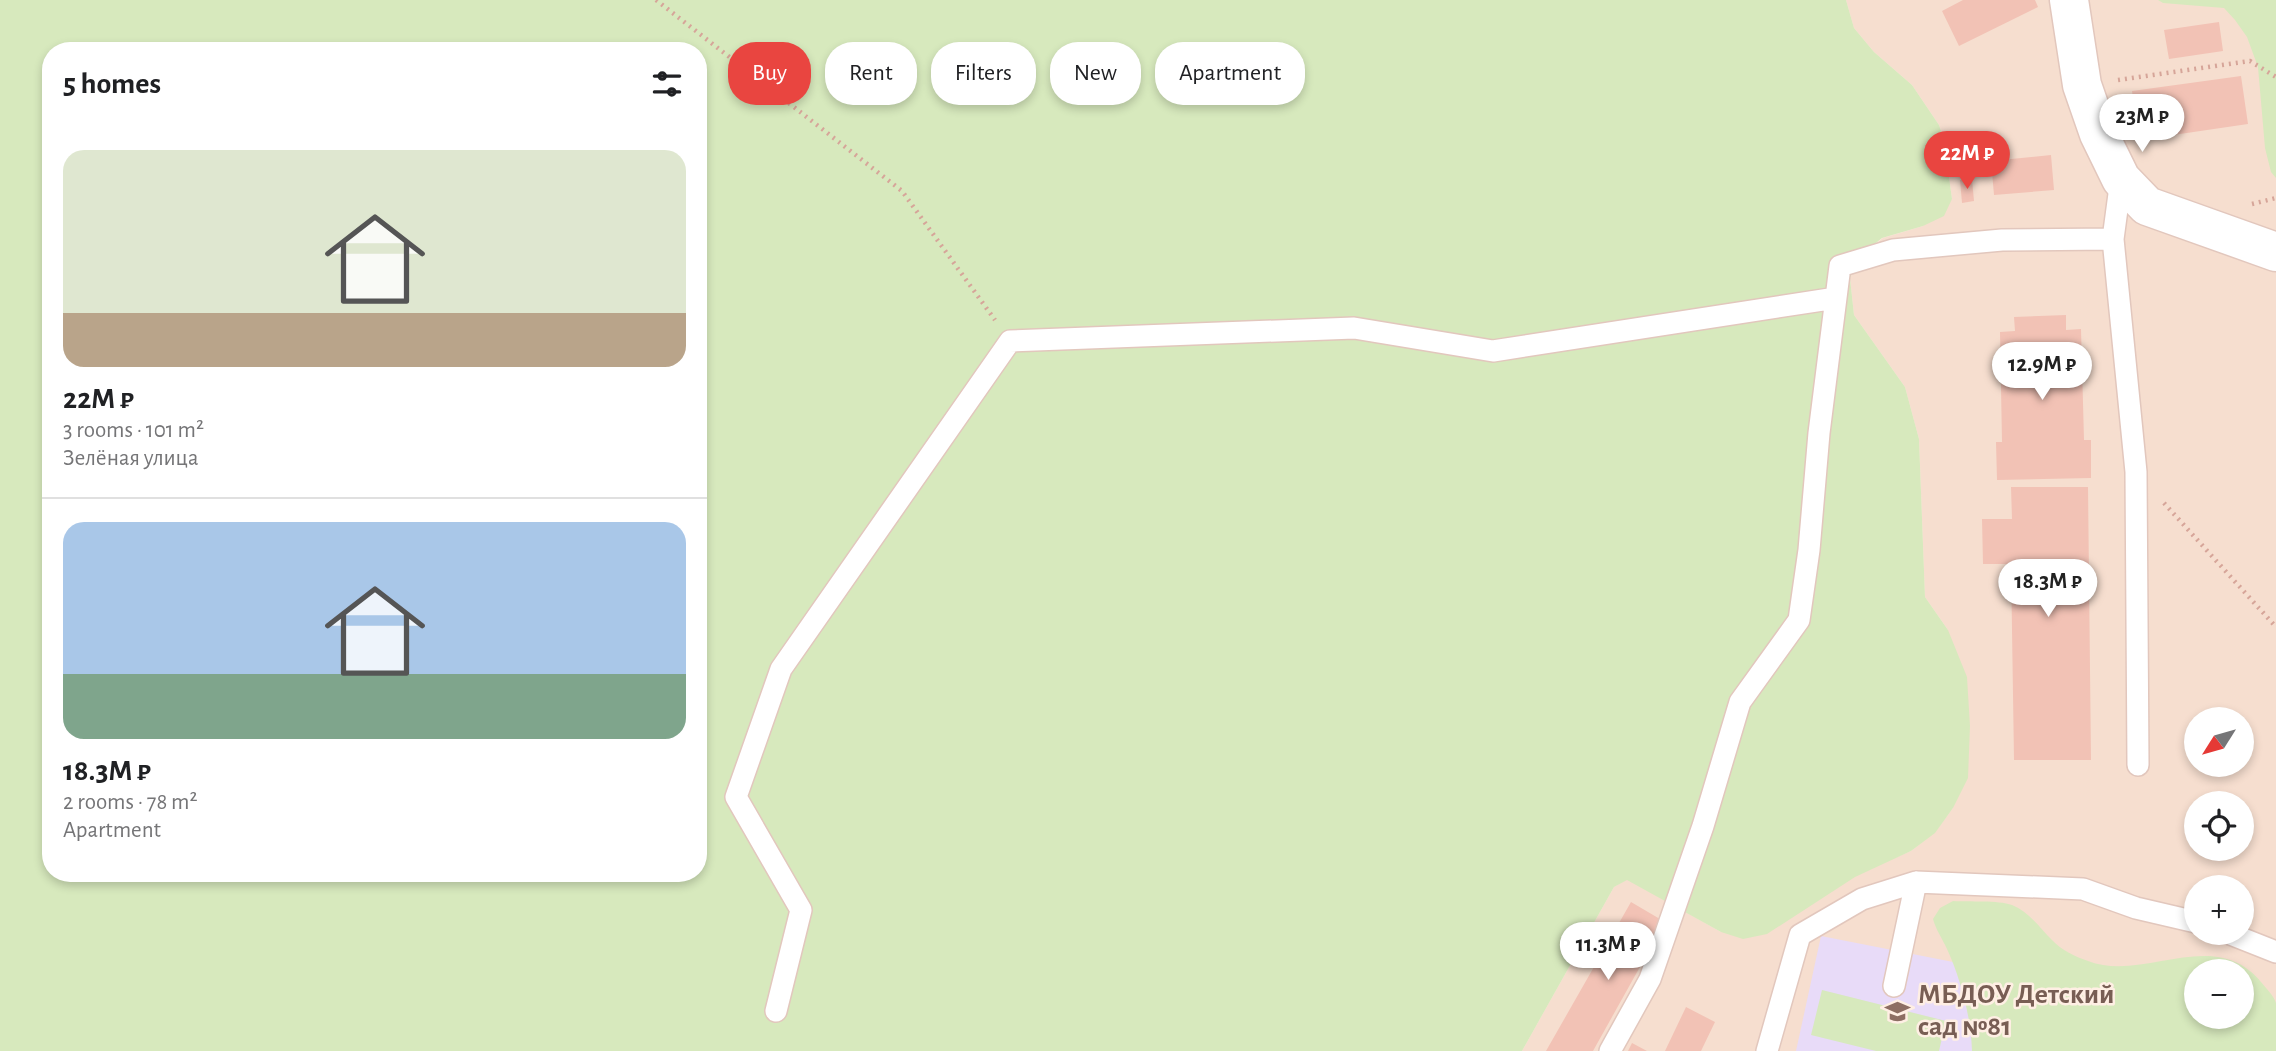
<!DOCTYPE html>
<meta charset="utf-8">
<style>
:root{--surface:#fff;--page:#f6f6f6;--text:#202124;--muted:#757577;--line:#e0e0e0;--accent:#e94540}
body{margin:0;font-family:"Alegreya Sans",sans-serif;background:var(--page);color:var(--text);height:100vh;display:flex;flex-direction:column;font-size:26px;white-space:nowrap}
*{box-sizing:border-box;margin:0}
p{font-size:23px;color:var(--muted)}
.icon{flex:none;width:38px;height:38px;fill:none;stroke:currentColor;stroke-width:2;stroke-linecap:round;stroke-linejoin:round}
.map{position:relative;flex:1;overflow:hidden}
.side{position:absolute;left:42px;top:42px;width:665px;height:840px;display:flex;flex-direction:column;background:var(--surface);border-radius:28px;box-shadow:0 4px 10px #0003}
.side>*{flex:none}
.guide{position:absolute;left:728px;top:42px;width:665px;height:63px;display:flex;gap:14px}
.needle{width:46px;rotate:233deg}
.tools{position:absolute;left:2184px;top:707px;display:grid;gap:14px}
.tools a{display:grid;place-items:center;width:70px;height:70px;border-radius:50%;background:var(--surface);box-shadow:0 4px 10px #0003;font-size:35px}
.price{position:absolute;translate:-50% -60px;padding:0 16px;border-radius:24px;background:#fff;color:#222;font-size:23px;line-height:46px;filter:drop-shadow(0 2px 4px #0008)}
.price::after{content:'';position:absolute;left:50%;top:42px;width:21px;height:16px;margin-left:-10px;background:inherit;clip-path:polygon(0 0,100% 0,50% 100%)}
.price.selected{background:var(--accent);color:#fff}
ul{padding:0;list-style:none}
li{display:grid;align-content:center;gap:14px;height:371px;padding:0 21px}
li+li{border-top:2px solid var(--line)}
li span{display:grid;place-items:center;height:217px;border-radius:21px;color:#555}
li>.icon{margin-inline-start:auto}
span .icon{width:126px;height:126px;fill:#fffc;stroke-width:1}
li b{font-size:30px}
h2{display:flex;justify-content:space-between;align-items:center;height:84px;padding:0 21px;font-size:30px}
.chip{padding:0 24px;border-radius:28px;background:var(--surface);box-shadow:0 4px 10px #0003;font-size:24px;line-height:63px}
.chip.selected{background:var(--accent);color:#fff}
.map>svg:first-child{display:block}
.residential{fill:#f6decf;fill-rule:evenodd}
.education{fill:#e8dbf8}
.green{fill:#d7e9bd;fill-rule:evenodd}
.building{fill:#f2c2b5}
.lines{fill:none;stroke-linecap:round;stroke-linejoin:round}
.service-casing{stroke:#e2c7bd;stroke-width:24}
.minor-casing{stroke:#e2c7bd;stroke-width:41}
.path{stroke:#d6a599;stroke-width:4.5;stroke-dasharray:2 5;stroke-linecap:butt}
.service{stroke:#fff;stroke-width:21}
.minor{stroke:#fff;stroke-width:38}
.labels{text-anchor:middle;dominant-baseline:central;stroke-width:5;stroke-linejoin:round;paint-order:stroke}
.education-label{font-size:28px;font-weight:bold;fill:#785e54;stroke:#ffefe4;text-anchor:start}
</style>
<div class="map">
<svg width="2276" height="1051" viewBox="0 0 2276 1051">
<rect width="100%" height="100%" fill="#fcebde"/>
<path class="residential" d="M1846,0h430v1051h-754l92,-164 13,-8 94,53 190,-81 24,-19 18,-24 -5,-178 -23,-33 -6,-158 -14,-52 -51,-72 -4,-37 10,-22 23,-18 40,-12 29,-27 -8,-59 -5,-15 -27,-40 -38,-33 -20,-24zM2196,719h46v46h-46zM2196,803h46v46h-46zM2196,887h46v46h-46zM2196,971h46v46h-46z"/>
<path class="education" d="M1821,936l183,36 -24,79h-184z"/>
<path class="green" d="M0,0h1846l8,28 20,24 38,33 27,40 5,15 8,59 -8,17 -21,10 -41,12 -22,18 -10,22 4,37 51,72 14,52 6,158 23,33 19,47 3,49 -2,52 -15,30 -18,25 -24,18 -56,26 -88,57 -24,5 -22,-7 -94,-52 -13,7 -92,164h-1522zM51,51h647v822h-647z
M2158,0h118v178l-5,-6 -6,-24 -7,-81 -11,-30 -12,-17 -11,-12 -61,-5z
M1953,901c16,1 45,-1 59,4 17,7 27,22 40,35 9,10 24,17 36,21 56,22 126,-36 173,21 4,5 13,14 15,21 0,14 0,33 0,48h-304c-1,-34 -11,-71 -25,-102 -5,-11 -11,-19 -14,-30l7,-11zM2196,971h46v46h-46z
M1822,990l124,31 -7,30h-63l-65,-16z"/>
<path class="building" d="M1963,0h72l3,7 -79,39 -17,-35z
M2219,22l4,29 -54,8 -5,-29z
M2241,76l7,48 -109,16 -7,-49z
M2051,155l3,35 -60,5 -3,-34z
M1972,179l2,22 -12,2 -2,-23z
M2066,315v15l15,-1 3,111h7v38l-94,2 -1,-38h6l-2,-110 15,-1 -1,-14z
M2011,487h77l3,273h-77l-3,-196h-28l-1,-45h30z
M1631,902l34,20 -72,129h-47z
M1686,1007l29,15 -14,29h-36z
M1632,1043l15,8h-19z"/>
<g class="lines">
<defs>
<path id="service" d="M2121,179l-8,60 23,233 2,293
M2228,933l48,19
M1894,986l22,-104
M776,1011l25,-101 -65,-113 45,-128 229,-328 344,-13 139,23 343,-53
M1610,1051l40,-72 53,-153 37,-124 59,-82 10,-70 10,-117 21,-167 53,-16 109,-10 111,-1
M1767,1051l33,-116 62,-36 54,-17 167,7 53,19 60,14"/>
<path id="minor" d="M2069,0l13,85 17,49 22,45 26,27 129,46"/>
</defs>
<use href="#service" class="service-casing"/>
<use href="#minor" class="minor-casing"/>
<path class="path" d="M656,0l246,191 93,129
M2118,80l132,-19 26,16
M2252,204l24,-6
M2164,503l112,124"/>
<use href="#service" class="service"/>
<use href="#minor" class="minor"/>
</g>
<defs>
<symbol id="school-bare" viewBox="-9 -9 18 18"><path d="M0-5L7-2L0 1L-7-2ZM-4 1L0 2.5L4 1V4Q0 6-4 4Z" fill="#8d6e63" stroke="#ffefe4" stroke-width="2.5" paint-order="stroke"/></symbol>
</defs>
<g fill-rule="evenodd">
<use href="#school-bare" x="1880" y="994" width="35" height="35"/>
</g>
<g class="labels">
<g class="education-label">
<text x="1918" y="995">МБДОУ Детский<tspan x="1918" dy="32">сад №81</tspan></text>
</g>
</g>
</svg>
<div class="tools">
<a><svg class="needle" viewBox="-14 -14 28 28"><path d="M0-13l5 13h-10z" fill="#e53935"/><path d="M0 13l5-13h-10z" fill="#757577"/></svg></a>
<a><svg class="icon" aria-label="locate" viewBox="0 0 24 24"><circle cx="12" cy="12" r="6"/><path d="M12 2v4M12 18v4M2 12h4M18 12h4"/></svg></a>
<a>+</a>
<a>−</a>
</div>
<b class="price" style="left:2142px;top:154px">23M ₽</b>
<b class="price selected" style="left:1967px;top:191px">22M ₽</b>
<b class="price" style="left:2042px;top:402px">12.9M ₽</b>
<b class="price" style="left:2048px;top:619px">18.3M ₽</b>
<b class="price" style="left:1608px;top:982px">11.3M ₽</b>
<div class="guide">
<a class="chip selected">Buy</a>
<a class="chip">Rent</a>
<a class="chip">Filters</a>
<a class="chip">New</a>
<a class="chip">Apartment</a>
</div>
<section class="side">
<h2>5 homes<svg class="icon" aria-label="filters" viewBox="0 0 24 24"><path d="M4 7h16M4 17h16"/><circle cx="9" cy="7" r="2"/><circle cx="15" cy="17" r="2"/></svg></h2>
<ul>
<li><span style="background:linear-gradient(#dfe7d0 75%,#b9a48a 0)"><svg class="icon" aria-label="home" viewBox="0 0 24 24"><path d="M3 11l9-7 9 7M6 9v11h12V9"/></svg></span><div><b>22M ₽</b><p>3 rooms · 101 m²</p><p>Зелёная улица</p></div></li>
<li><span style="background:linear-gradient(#a9c7e8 70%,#7fa58c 0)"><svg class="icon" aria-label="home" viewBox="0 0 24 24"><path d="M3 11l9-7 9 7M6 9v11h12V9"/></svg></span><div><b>18.3M ₽</b><p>2 rooms · 78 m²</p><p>Apartment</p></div></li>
</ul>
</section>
</div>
